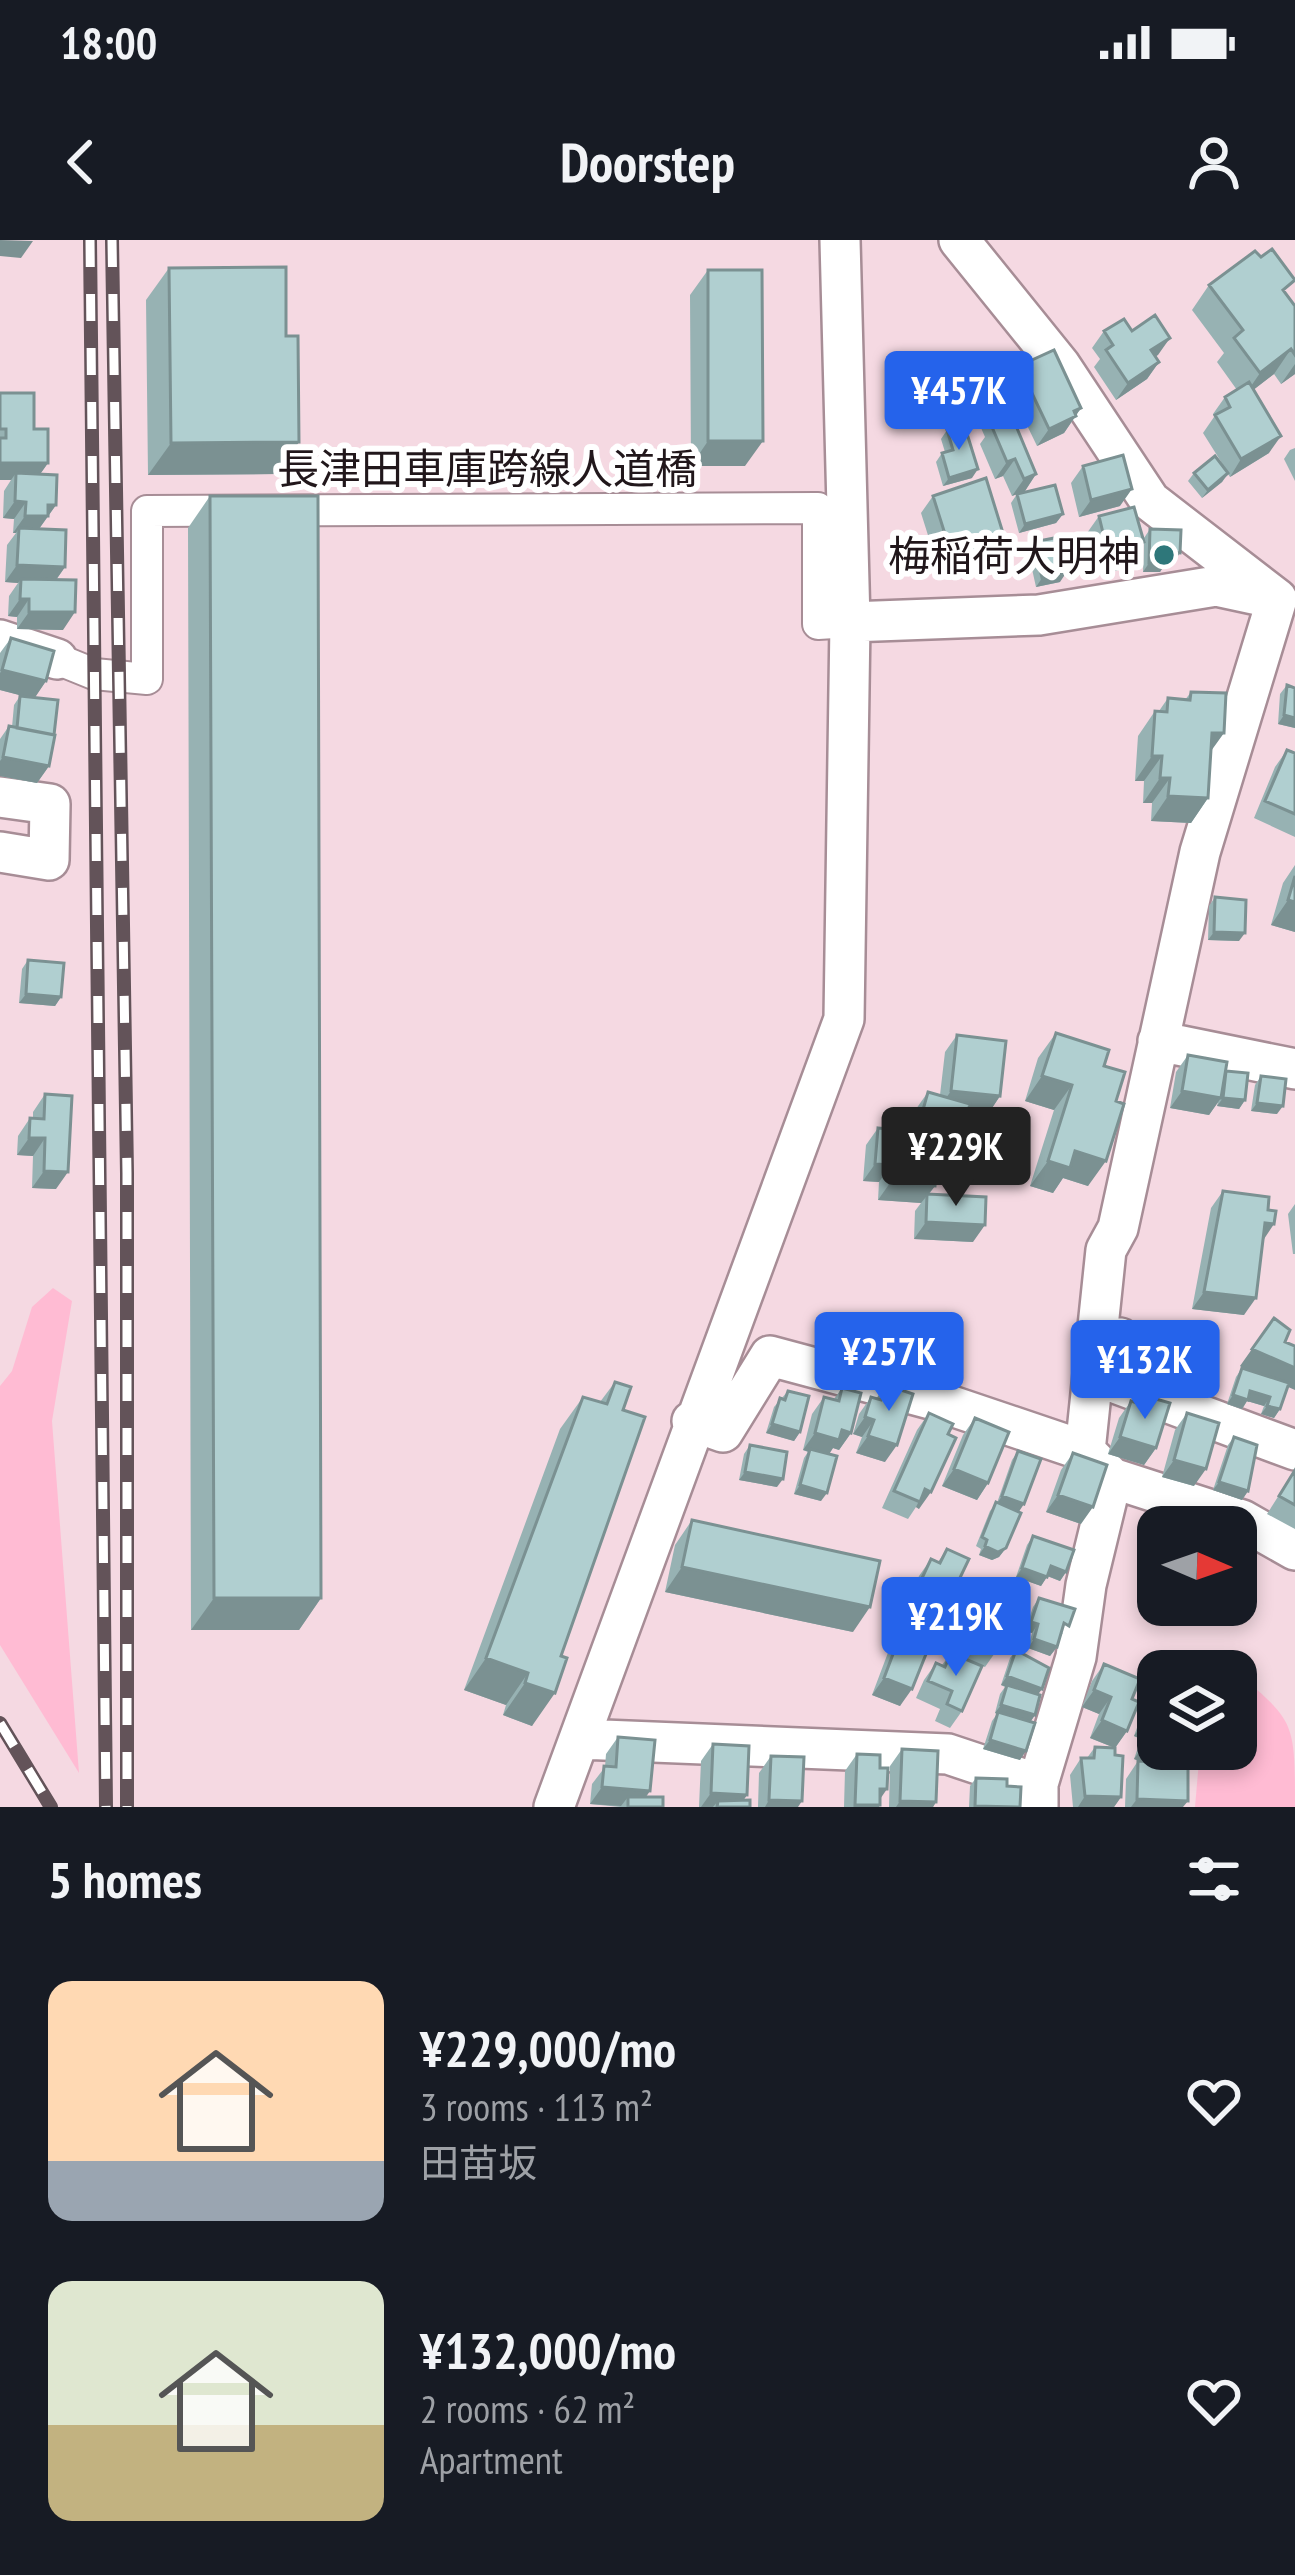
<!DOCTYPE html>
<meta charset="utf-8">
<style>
:root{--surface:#171b24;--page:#242831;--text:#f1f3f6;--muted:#9ea1a6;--accent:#2563eb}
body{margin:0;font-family:"PT Sans Narrow","Noto Sans JP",sans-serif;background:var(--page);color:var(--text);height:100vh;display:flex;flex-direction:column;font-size:45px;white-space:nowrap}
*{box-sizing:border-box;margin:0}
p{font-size:39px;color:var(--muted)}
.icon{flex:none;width:66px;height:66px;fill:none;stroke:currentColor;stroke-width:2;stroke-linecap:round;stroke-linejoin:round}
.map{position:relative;height:1567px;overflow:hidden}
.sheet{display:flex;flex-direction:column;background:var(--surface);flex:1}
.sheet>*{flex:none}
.needle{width:78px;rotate:92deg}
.controls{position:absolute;left:1137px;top:1266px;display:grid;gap:24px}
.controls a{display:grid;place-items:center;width:120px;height:120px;border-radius:24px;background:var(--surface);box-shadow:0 6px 18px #0003;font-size:60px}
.price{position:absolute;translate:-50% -102px;padding:0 27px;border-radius:12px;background:var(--accent);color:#fff;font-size:39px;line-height:78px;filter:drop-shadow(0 3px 6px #0008)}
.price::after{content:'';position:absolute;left:50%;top:72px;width:36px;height:27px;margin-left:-18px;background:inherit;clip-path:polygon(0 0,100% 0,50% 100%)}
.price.active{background:#222;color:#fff}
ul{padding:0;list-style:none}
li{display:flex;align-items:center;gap:36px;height:300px;padding:0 48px}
li span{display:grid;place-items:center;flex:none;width:336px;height:240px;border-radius:24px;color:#555}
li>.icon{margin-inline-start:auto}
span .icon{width:144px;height:144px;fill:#fffc;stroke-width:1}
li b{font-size:51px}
h2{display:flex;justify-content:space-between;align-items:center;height:144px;padding:0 48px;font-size:51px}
.status{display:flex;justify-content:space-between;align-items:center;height:84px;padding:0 60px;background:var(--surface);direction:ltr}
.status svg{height:33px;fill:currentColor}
header{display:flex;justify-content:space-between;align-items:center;height:156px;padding:0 48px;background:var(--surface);font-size:54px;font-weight:700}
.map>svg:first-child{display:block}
.green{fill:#ffbbd3}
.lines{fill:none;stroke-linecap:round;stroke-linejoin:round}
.pedestrian-casing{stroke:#a78d96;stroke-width:34}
.minor-casing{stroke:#a78d96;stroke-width:44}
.pedestrian{stroke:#fff;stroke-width:30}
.minor{stroke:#fff;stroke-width:39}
.rail-casing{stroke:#635359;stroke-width:14}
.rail{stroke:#fff;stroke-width:9;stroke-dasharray:27;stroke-linecap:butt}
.wall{fill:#97b2b3}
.shaded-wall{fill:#7b9192}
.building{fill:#b0cfd0;stroke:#7b9192;stroke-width:3}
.poi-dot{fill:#2e777a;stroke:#fff;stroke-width:4.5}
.labels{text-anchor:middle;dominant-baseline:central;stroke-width:12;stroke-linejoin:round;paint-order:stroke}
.street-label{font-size:42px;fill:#21171b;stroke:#fff}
.poi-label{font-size:42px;fill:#21171b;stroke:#fff;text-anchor:end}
</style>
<div class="status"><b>18:00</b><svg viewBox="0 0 49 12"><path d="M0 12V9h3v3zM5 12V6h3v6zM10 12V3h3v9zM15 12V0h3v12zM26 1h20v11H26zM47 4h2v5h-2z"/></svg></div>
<header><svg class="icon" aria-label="back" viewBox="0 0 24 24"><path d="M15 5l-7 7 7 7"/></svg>Doorstep<svg class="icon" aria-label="person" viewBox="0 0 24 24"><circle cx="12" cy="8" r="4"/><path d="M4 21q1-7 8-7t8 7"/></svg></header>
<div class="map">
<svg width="1295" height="1567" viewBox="0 0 1295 1567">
<rect width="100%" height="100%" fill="#f5d9e2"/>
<path class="green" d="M53,1048l19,13 -20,120 27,352 -79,-128v-259l12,-15 20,-64z
M1236,1432c59,49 59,50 59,135h-100l5,-58h36z"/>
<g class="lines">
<defs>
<path id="pedestrian" d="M57,419l37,15 53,5v-168l671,-3v116l32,-2"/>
<path id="minor" d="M959,0l101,125 90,136 127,98 -77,253 -82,376 -12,22 -21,201
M850,382l189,-7 177,-29 51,11
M0,400l57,19
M0,557l50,7 -1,56 -49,-8
M1158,801l137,28
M1120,1098l-5,45 180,67
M692,1181l31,11 47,-76 164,44 151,51 27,27 130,42 53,30
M579,1499l369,15 90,30v23
M1038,1544l38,-127 10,-72 26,-107
M554,1567l290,-788 6,-397 -10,-382"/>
</defs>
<use href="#pedestrian" class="pedestrian-casing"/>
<use href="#minor" class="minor-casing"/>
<use href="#pedestrian" class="pedestrian"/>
<use href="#minor" class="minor"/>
<defs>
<path id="rail" d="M90,0l16,1567
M112,0l15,933v634
M0,1483l51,84"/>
</defs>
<use href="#rail" class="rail-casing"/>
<use href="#rail" class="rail"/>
</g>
<path class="wall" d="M169,28l130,174 -22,32 -129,1 -2,-175z
M708,30l37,196h-54l-1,-171z
M1209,45l77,9 9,12v68l-14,10 -7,-10 -20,15 15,64 -39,24 -2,-3 -6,8 -20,16 -14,-17 6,-8 31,-5 -22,-35 11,-16 -1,-3 12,-17 12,-7 -20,-28 7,-9 -32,-43z
M1104,91h28l38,7 -15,18 4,6 -12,17 -31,21 -22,-33 6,-8 -8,-11z
M1019,126l62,42 -17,25 -27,13 -30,-62z
M977,134l59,100 -11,17 -13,5 -9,-20 -8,3 -15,-35 5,-7 -20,-46z
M0,153l34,36 14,34 -8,11 16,31 -17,24 26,38 -9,13 7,50 -46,-1v-12l-9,-1 1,-20 9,-13 -13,-1 2,-37 9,-12h-3l1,-14 -11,-1 1,-27 7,-11h-11z
M909,162l38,9 -6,9 -33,9 -5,-18z
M947,190l25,48 -29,8 -7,-24 6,-9 3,-1 -4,-13z
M1295,208v33l-11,-22 6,-9z
M1083,226l37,40 -41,11 -8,-34z
M1017,254l46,20 -7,9 -37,10 -8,-30z
M210,256l111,1102 -22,32h-108l-3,-1102z
M933,256l74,50 -12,17 -42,14 -3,-13 -12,3 -17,-54z
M1099,276l33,43 -7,2 -7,9 -21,5 -10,-42z
M1150,289l30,24 -6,8h-8l-6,11h-17l1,-34z
M1034,302l26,40 -24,5 -8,-36z
M11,398l35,43 -12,17 15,68 -12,17 -37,-7v-37l9,-13 3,1 2,-22 6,-9 8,1 -28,-7v-37z
M1287,445l8,43 -17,-4 2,-30z
M1191,452l20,59 -3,47 -17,25 -40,-2 1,-18h-9l1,-22h-9l3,-45 17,-25h4l9,-13 17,2z
M1287,510l8,3v84l-41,-19 21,-51z
M1295,625v67l-24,-7 12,-42z
M1215,657l24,44 -31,-1 1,-34z
M28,720l33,37 -6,9 -36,-3 3,-34z
M1056,793l48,33 12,35 -28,85 -25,-8 -10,15 -23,-7 24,-76 -29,-9 13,-43z
M957,795l43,61 -12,18 -20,-3 -11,39 -12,18 -9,-3 -1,21 -6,8 44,48 -59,-3 1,-28 6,-8 -43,-3 1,-18 -16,-1 3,-36 12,-17 31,7 7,-26 12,-17 12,3 5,-43z
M1188,815l38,16 19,29 -6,9 -22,-3 1,-4 -9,13 -39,-7 6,-36z
M1261,836l16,38 -26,-3 4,-26z
M45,854l11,95 -24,-1 1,-32 -16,-1 1,-19 12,-18 3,1v-7z
M1223,951l40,50 -19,74 -52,-6 19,-101z
M1295,964v50h-2l-5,-40z
M1178,1088l15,66 -47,-13 8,-25 12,-17 3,1z
M1285,1102l3,45 -8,22 -6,9 -13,-4 3,-8 -17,-5 -5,8 -15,-5 9,-27 6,-9 9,3 -11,-5z
M615,1142l8,28 -62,246 -29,70 -29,-11 3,-10 -42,-15 96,-261 23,-32 17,5z
M886,1145l-1,77 -29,-9 6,-16 -9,-3 6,-20 12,-17 5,2z
M842,1148l9,45 -12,17 -6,-2 -4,6 -8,47 -27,-7 10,-36 4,-6 -5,-2 9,-36 12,-17 10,2z
M788,1151l12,41 -6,9 -28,-8 8,-26z
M1149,1157l7,51 -12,17 -36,-11 11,-36 12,-17 12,4z
M929,1173l-10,96 -3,-2 -8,12 -26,-11 35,-78z
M1187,1173l7,73 -32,-9 13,-47z
M975,1178l13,65 -11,17 -35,-14 21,-51z
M1234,1197l14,54 -6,9 -29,-10 15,-45z
M750,1205l27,42 -38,-7 5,-26z
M1018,1211l1,61 -13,36 -7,9 -7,3 -13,-5 2,-6 -5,-3 14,-35 7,-8 15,-43z
M1073,1213l8,71 -35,-12 15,-42z
M1295,1230v59l-28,-15z
M692,1280l161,112 -188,-40 10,-47z
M1033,1296l33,36 -6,9 -13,-5 -6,10 -25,-9 11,-32z
M947,1309l-12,81 -9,13 -26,63 -28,-11 17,-45 12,-17 5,2 1,-2 -12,-6 24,-51 12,-17 7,3z
M993,1346l4,64 -12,17 -44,-19 10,-22 12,-17 3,1 12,-16 7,3z
M1039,1358l24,36 -2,-1 -4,14 -7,9 -22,-8 4,-15 -7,-2 8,-24z
M1016,1410l26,39 -4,5 -3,21 -5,7 -10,38 -37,-11 9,-28 5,-7 -2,-1 5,-19 5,-7 -4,-2 9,-27z
M951,1413l11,58 -12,17 -15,-7 5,-12 -24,-11 8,-18 12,-17 6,2z
M1104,1424l28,35 -5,32 -12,17 -25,-10 9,-24 -17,-7 10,-26z
M1158,1446l6,76 19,45h-58l1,-28 12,-18 3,1 -7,-3 7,-20 -7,-3 12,-33z
M618,1497l28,60 17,10h-43l-30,-3 2,-20 13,-17 1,-13z
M713,1504l34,51 -4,5 7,7h-51l2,-46z
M1095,1507l20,8 6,42 -7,10h-41l-3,-32 11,-17h6z
M902,1509l34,53 -3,5h-44l1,-41z
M857,1514l23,46 -1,7h-35l1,-36z
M771,1516l27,51h-40l1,-34z
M976,1538l31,8 13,21h-51l1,-21z"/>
<path class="shaded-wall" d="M0,0l33,1 -12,17 -21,-2z
M1170,98l-12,17 -19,12 12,-17z
M1291,109l-17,25 -31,24 17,-25z
M1159,122l-12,17 -31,21 12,-17z
M1295,124v10l-14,10z
M1081,168l-17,25 -27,13 12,-17z
M947,171l-6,9 -33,9 7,-8z
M1281,196l-12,17 -39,24 11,-18z
M708,201h55l-18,25h-54z
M299,202l-22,32 -129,1 23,-32z
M1015,219l-12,17 -8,3 12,-17z
M0,223h48l-12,17 -20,-7 -5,7h-11z
M978,229l-6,9 -29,8 6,-8z
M1228,233l-6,9 -20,16 6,-8z
M1036,234l-11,17 -13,5 12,-17z
M1132,249l-12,17 -41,11 12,-17z
M15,261l11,1 -12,17 -11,-1z
M48,265h8l-20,28 -17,-5 -3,5h-3l12,-17z
M1063,274l-7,9 -37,10 6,-9z
M1144,302l-12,17 -7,2 -7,9 -21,5 12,-17 19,-12z
M1007,306l-12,17 -42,14 12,-17z
M962,307l-12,17 -12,3 12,-17z
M1166,312l14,1 -6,8 -14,-1z
M1149,323h17l-6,9h-17z
M17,325l48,2 -12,17 -32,-5 -3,4 -13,-1z
M1066,333l-6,9 -24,5 6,-9z
M20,359h9l-12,18 -9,-1z
M29,372h46l-12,18 -46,-1z
M2,430l44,11 -12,18 -34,-9v-17z
M1284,475l11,3v10l-17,-4z
M1212,493h12l-18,25z
M1152,516h10l-18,25h-9z
M3,517l46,9 -12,17 -37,-7v-15z
M1160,538h10l-18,25h-9z
M1168,556l40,2 -17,25 -40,-2z
M1288,660l7,2v30l-24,-7z
M1214,692l31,1 -6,8 -31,-1z
M26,754l35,3 -6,9 -36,-3z
M1042,836l30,9 -18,25 -29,-9z
M951,851l49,5 -12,18 -49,-6z
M1182,851l39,7 -12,17 -39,-7z
M1223,858l22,2 -6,9 -22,-3z
M1257,863l26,3 -6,8 -26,-3z
M29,898h16l-12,18 -16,-1z
M915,898l42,12 -12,18 -42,-12z
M1075,911l31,10 -18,25 -25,-8 -10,15 -23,-7 18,-25z
M875,924l16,1 -12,17 -16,-1z
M44,931l24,1 -12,17 -24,-1z
M890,943l45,3 -14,17 -43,-3z
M926,982l59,3 -12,17 -59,-3z
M1265,983l9,1 -12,18z
M1204,1052l52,6 -12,17 -52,-6z
M1252,1109l43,19v22l-55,-24z
M1158,1123l47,14 -12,17 -47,-13z
M1250,1151l20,6 -6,9 -17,-5 -5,8 -15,-5 6,-9z
M1267,1166l13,3 -6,9 -13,-4z
M865,1177l9,3 -12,17 -9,-3z
M772,1184l28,8 -6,9 -28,-8z
M842,1190l9,3 -12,17 -6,-2 -6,9 -24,-7 12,-17z
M868,1196l29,9 -12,17 -29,-9z
M1120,1197l36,11 -12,17 -36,-11z
M1174,1220l32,9 -12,17 -32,-9z
M954,1229l34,14 -11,17 -35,-14z
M745,1232l38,7 -6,8 -38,-7z
M1219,1242l29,9 -6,9 -29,-10z
M800,1245l27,8 -6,8 -27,-7z
M925,1249l6,3 -12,17 -3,-2z
M1058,1255l35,12 -12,17 -35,-12z
M1002,1256l22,8 -6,9 -22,-8z
M985,1306l21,2 -7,9 -7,3 -13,-5z
M1051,1326l15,6 -6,9 -15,-6z
M682,1327l188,40 -17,25 -188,-40z
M1022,1328l25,9 -6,9 -25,-9z
M214,1358h107l-22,32h-108z
M1031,1382l7,2 -6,9 -7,-2z
M1034,1399l23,8 -7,9 -22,-8z
M486,1418l42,15 -22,32 -42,-15z
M1007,1436l35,13 -6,8 -35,-12z
M884,1438l28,11 -12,17 -28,-11z
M525,1443l30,10 -23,33 -29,-11z
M1094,1450l17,7 -12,17 -17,-7z
M1001,1465l34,10 -6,9 -34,-11z
M1146,1479l7,3 -12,17 -7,-3z
M1102,1480l25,11 -12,17 -25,-10z
M990,1500l36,11 -6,9 -37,-11z
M1146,1502l12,4v3l14,2 -12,17 -26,-9z
M602,1547l48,4 -11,16 -11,-10 -7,9 -31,-2z
M880,1549h7l-11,16h4l-1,2h-26z
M711,1553l36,2 -8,12 -21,-6 -5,6h-12z
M1085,1556l36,1 -7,10h-36z
M1137,1559l51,2 -5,6h-52z
M769,1560l33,1 -4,6h-33z
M900,1561l36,1 -3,5h-37z"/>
<path class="building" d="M1272,9l23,31 -12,10 12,16v49l-4,-6 -31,24 -26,-35 9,-8 -34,-45 46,-34 6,6z
M286,27v69h12l1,106 -128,1 -2,-175z
M708,30h54l1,171h-55z
M1155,75l15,23 -19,12 8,12 -31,21 -22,-33 7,-5 -9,-14 20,-12 8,12z
M1054,110l27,58 -7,3 2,5 -27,13 -30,-63z
M992,128l44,106 -12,5 -9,-20 -8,3 -15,-35 7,-3 -22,-50z
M1249,142l32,54 -40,23 -26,-44 15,-8 -5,-10z
M942,152l5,19 -32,10 -6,-19z
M0,153h34v36h14v34h-48v-25h6v-9h-6z
M964,184l14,45 -29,9 -7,-25 11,-3 -6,-20z
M1123,215l9,34 -41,11 -8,-34z
M1215,216l13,17 -20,17 -14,-17z
M16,233l41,2 -1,30h-8v11h-23l1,-14 -11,-1z
M986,238l21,68 -42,14 -3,-13 -12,3 -17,-54z
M1055,245l8,29 -38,10 -8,-30z
M210,256h108l3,1102h-107z
M1134,267l10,35 -16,4 2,7 -21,5 -10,-42z
M19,288l47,2 -1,37 -48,-2z
M1150,289l31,1 -1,23 -14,-1v11h-17z
M1059,297l7,36 -24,5 -8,-36z
M21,339l55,1 -1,32h-46v-13h-9z
M11,398l43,13 -8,30 -44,-11z
M1287,445l8,3v30l-11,-3z
M1191,452l35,1 -2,40h-12l-4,65 -40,-2 2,-18h-10l2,-22h-10l3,-45 12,1 1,-14 22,2z
M20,456l38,4 -4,35 -37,-7z
M9,486l46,9 -6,31 -46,-9z
M1287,510l8,3v61l-30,-13z
M1295,636v26l-7,-2z
M1215,657l31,3 -1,33 -31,-1z
M28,720l36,3 -3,34 -35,-3z
M1056,793l53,17 -5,16 21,6 -9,29 8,3 -18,57 -31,-10 -5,17 -22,-7 24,-76 -30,-9z
M957,795l49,6 -6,55 -49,-5z
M1188,815l39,7 -6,36 -39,-7z
M1226,831l22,2 -3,27 -22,-2z
M1261,836l25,3 -3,27 -26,-3z
M928,852l42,12 -13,46 -42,-12z
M45,854l27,2 -4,76 -24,-1 1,-33h-16l1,-20 14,1z
M878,888l31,3 -1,17 29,3 -2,35 -45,-3 1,-18 -16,-1z
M1223,951l46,6 -1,13 8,1 -2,13 -9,-1 -9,75 -52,-6z
M927,954l59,3 -1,28 -59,-3z
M1274,1078l16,12 -5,12 10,4v22l-43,-19z
M1178,1088l39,11 -12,38 -47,-14 8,-24 8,3z
M1242,1128l47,15 -9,26 -13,-3 3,-9 -20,-6 -2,9 -15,-5z
M615,1142l16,5 -8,23 22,7 -84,239 6,2 -12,35 -30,-10 3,-10 -42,-15 97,-261 24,7z
M886,1145l27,9 -16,51 -29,-9 6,-16 -9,-3 6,-20 10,3z
M842,1148l19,5 -10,40 -9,-3 -3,10 -24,-7 9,-36 15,4z
M788,1151l21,5 -9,36 -28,-8 8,-26 5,2z
M1149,1157l21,6 -14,45 -36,-11 11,-36 15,5z
M929,1173l24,11 -5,10 8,4 -25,54 -6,-3 -5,13 -26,-11z
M1187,1173l32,10 -13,46 -32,-9z
M975,1178l34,14 -21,51 -34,-14z
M1234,1197l23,8 -9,46 -29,-9z
M750,1205l37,7 -4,27 -38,-7z
M810,1209l27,7 -10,37 -27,-8z
M1018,1211l23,8 -17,45 -22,-8z
M1073,1213l34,12 -14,42 -35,-12z
M1295,1230v35l-16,-9z
M996,1262l25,11 -15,35 -8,4 -13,-6 2,-6 -5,-3z
M692,1280l188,41 -10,46 -188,-40z
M1033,1296l41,14 -8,22 -15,-6 -4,11 -25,-9z
M947,1309l22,10 -34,71 -19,-9 3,-5 -12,-6 24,-51 9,4z
M993,1346l26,11 -22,53 -44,-19 10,-22 7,3 8,-18 9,4z
M1039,1358l36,11 -6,17 -5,-3 -7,24 -23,-8 4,-15 -7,-2z
M901,1393l29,11 -18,45 -28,-11z
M1016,1410l33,18 -7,21 -35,-13z
M951,1413l31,13 -20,45 -15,-7 5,-13 -24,-10 8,-18 9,4z
M1104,1424l36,15 -8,20 7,3 -12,29 -25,-11 9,-23 -17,-7z
M1007,1445l33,10 -5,20 -34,-10z
M1158,1447v59l-12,-4 7,-20 -7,-3z
M998,1472l37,11 -9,28 -36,-11z
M618,1497l37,3 -5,51 -48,-4 2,-21 12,1z
M713,1504l36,2 -2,49 -36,-2z
M1095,1507l20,1v7l8,1 -2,41 -36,-1 -4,-38h13z
M902,1509l36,2 -2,51 -36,-1z
M857,1514l23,1v13h8l-1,21h-7v16h-25z
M771,1516l33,1 -2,44 -33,-1z
M1138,1521l50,2v38l-51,-2z
M976,1538l31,1v7l14,1 -1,20 -45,-1z
M628,1557h35v10h-35z
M750,1560v7h-33l1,-6z"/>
<circle class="poi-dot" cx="1164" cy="315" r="12"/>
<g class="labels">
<g class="street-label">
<text x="487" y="228">長津田車庫跨線人道橋</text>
</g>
<g class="poi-label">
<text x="1140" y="315">梅稲荷大明神</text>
</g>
</g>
</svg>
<div class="controls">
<a><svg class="needle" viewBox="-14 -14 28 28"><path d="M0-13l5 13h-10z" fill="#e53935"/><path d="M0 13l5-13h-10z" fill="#9ea1a6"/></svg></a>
<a><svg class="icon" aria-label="layers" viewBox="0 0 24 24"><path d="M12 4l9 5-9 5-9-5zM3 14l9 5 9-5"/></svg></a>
</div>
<b class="price" style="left:959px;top:213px">¥457K</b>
<b class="price active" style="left:956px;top:969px">¥229K</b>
<b class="price" style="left:889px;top:1174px">¥257K</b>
<b class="price" style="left:1145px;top:1182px">¥132K</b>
<b class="price" style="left:956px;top:1439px">¥219K</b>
</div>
<section class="sheet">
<h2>5 homes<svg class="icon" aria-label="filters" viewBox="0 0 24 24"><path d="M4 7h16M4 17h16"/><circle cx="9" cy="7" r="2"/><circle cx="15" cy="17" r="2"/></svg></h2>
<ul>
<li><span style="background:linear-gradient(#ffd9b3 75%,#9aa5b1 0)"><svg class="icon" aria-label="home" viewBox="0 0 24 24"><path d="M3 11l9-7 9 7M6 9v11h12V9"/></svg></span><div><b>¥229,000/mo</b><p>3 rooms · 113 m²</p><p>田苗坂</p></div><svg class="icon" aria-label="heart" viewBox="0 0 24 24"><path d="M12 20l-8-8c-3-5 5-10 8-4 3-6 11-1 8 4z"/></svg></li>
<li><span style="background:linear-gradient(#dfe7d0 60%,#c2b280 0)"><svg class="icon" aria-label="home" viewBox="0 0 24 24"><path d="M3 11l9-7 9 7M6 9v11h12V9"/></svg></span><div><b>¥132,000/mo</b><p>2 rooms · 62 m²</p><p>Apartment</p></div><svg class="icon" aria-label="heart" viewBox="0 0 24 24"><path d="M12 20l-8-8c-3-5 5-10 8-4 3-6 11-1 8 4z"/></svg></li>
</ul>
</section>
